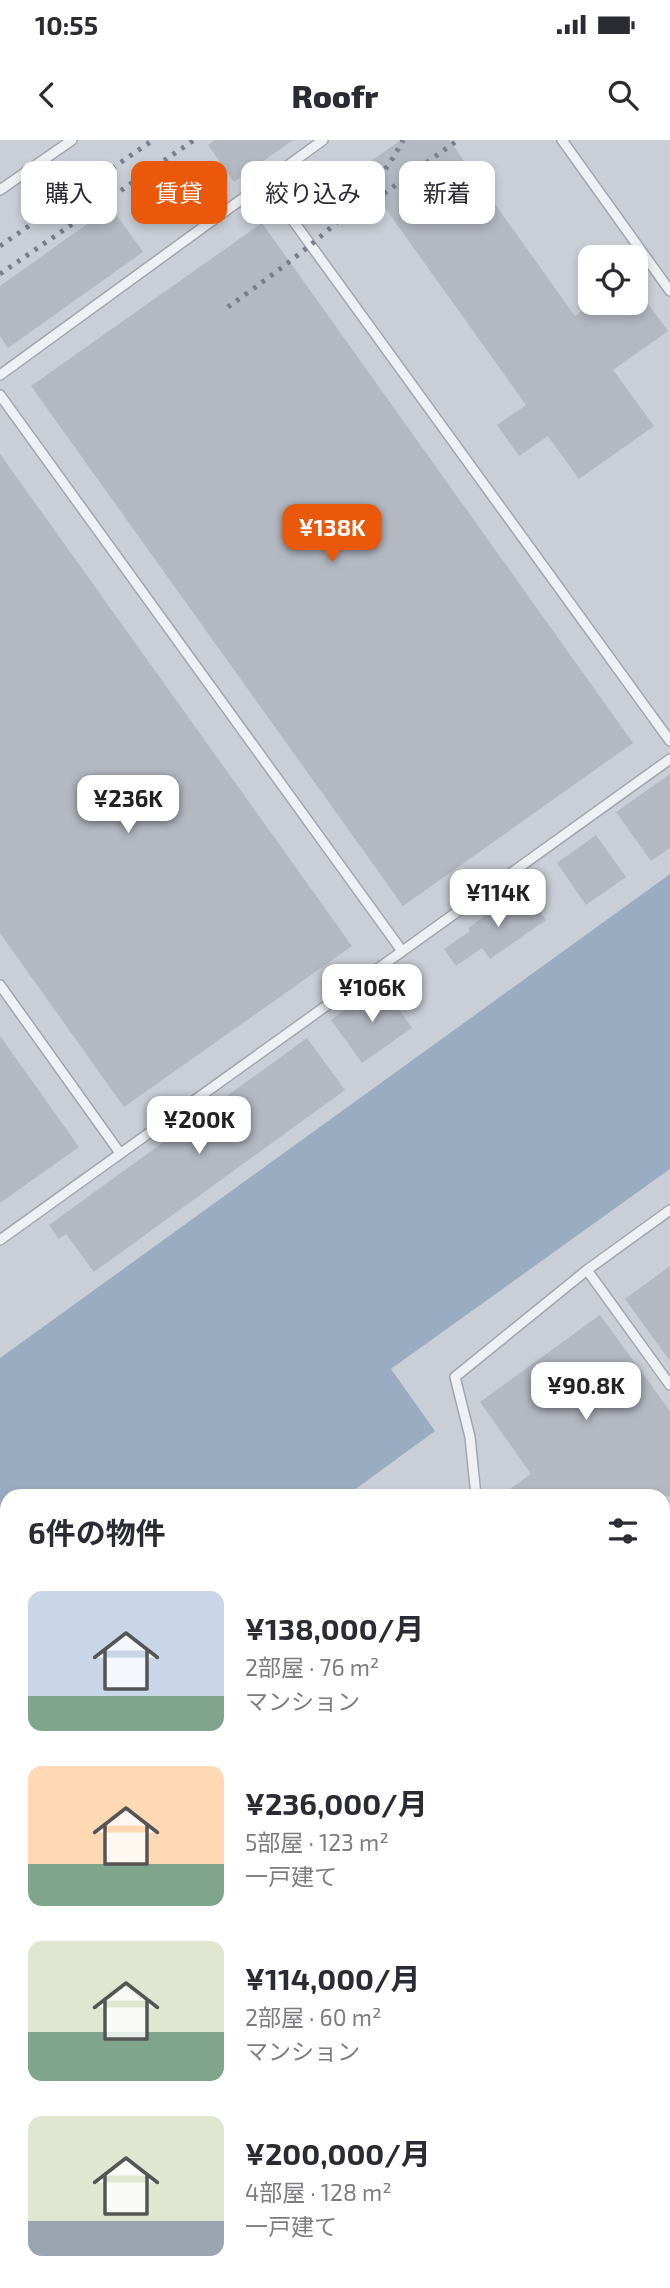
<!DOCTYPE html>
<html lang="ja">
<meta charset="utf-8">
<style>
:root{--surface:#fff;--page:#f7f7f7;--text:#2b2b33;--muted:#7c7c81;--accent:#ea580c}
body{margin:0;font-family:"Exo 2","Noto Sans JP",sans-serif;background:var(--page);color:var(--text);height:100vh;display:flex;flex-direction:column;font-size:26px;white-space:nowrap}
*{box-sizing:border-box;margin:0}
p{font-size:23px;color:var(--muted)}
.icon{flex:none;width:38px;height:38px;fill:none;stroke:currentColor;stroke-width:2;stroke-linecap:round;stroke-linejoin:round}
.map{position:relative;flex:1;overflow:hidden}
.drawer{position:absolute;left:0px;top:1349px;width:670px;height:800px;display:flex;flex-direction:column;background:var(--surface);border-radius:21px 21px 0 0;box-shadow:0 4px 10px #0003}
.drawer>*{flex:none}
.banner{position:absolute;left:21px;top:21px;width:628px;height:63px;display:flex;gap:14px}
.buttons{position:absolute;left:578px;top:105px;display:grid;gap:14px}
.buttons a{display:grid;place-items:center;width:70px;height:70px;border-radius:14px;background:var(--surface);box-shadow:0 4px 10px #0003;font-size:35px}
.price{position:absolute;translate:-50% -60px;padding:0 16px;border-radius:14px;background:#fff;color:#222;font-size:23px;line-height:46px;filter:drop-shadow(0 2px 4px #0008)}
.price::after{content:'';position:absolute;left:50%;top:42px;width:21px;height:16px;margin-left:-10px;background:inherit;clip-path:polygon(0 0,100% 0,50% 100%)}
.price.active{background:var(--accent);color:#fff}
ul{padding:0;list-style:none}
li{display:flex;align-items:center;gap:21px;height:175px;padding:0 28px}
li span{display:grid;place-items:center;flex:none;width:196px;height:140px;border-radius:14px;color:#555}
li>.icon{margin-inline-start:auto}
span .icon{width:84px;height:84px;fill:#fffc;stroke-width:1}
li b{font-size:30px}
h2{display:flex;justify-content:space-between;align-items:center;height:84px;padding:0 28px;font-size:30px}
.chip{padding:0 24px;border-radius:14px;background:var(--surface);box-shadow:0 4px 10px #0003;font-size:24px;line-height:63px}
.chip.active{background:var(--accent);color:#fff}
.status{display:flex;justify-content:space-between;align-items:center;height:49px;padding:0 35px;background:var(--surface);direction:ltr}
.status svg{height:19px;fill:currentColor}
header{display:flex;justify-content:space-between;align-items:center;height:91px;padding:0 28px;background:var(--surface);font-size:32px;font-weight:800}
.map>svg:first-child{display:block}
.built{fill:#caced6;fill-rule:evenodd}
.green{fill:#c1cebe}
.water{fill:#9aacc2}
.building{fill:#b4b8c1}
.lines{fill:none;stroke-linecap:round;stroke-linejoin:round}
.lane-casing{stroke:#a2a6ae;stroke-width:12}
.highway-casing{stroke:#858d9a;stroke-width:35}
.lane{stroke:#eef0f4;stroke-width:9}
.highway{stroke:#fff;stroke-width:32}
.rail{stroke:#777f8d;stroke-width:5;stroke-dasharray:3.5 7;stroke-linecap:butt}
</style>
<div class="status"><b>10:55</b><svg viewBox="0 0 49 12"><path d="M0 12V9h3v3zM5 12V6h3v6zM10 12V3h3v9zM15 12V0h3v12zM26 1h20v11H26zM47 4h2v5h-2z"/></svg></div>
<header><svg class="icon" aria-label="back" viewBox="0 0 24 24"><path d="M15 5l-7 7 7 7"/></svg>Roofr<svg class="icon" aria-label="search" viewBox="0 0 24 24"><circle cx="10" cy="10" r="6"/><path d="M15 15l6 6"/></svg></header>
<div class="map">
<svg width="670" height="2148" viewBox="0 0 670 2148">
<rect width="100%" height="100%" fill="#dcdfe5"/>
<path class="built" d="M0,0h670v734l-670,484zM590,117h45v46h-45z
M670,1029v1089l-7,-7v-755h-317l44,-126z
M0,1535l7,8v599h580l5,6h-592z"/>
<path class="green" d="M663,1612l7,10v16l-3,3 3,10 -7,5z"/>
<path class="water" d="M670,734v295l-279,200 44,62 -89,65h-339v88l-7,5v-231z"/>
<path class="building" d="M215,0h78l-59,42 -26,-37z
M401,0h48l126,176 18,-13h42v-17l33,45 -55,39 41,56 -75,53 -31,-43 -29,20 -22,-31 29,-20 -168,-235z
M111,67l32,45 -135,96 -8,-12v-50z
M262,83l371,520 -230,163 -372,-520z
M0,314l352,492 -228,161 -124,-174z
M670,634v74l-19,13 -35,-49z
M596,695l30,42 -40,28 -29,-42z
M523,748l23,32 -56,39 -8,-11 -26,18 -12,-17 26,-18 -2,-3z
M381,844l31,44 -50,35 -31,-43z
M0,896l79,111 -79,56z
M307,898l38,52 -251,182 -28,-38 -7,5 -10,-14z
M670,1126v95l-45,-62z
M600,1175l70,96v85h-170l31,-22 -51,-72z"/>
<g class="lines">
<defs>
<path id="lane" d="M562,0l108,151
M265,42l405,559
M0,50l72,-50
M0,235l323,-235
M0,255l402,556
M0,845l120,168
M0,1100l670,-481
M587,1130l83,-60
M476,1356l-6,-59 -15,-60 132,-107 83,115
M0,1609l7,8
M663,1667l7,-5
M0,1784l7,-5"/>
<path id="highway" d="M0,1444l7,7
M0,1473l7,8
M0,1504l7,8
M629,2142l5,6
M655,2142l6,6"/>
</defs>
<use href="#lane" class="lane-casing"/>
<use href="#highway" class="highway-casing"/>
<use href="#lane" class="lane"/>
<use href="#highway" class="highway"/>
<path class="rail" d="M350,78l108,-78
M0,106l153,-106
M0,134l194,-134
M228,167c59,-43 142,-100 175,-167
M0,1413l7,7
M663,2123l7,7"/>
</g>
</svg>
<div class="buttons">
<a><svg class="icon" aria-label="locate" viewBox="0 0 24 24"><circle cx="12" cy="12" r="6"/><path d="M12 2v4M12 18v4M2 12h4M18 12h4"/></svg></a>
</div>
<b class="price active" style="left:332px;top:424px">¥138K</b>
<b class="price" style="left:128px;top:695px">¥236K</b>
<b class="price" style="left:498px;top:789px">¥114K</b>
<b class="price" style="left:372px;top:884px">¥106K</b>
<b class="price" style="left:199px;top:1016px">¥200K</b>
<b class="price" style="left:586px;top:1282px">¥90.8K</b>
<div class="banner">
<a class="chip">購入</a>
<a class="chip active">賃貸</a>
<a class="chip">絞り込み</a>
<a class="chip">新着</a>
</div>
<section class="drawer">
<h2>6件の物件<svg class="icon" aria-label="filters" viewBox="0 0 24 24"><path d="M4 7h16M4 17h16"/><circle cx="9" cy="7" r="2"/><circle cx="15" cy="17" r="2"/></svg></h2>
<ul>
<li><span style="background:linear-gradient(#c9d6e8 75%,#7fa58c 0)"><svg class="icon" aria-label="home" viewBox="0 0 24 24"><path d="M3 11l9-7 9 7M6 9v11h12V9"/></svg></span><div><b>¥138,000/月</b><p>2部屋 · 76 m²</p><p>マンション</p></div></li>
<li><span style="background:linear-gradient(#ffd9b3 70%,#7fa58c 0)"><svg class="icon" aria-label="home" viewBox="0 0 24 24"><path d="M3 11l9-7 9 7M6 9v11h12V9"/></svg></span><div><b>¥236,000/月</b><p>5部屋 · 123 m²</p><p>一戸建て</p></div></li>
<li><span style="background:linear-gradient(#dfe7d0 65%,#7fa58c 0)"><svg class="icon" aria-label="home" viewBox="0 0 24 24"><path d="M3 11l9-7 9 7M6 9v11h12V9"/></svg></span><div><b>¥114,000/月</b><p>2部屋 · 60 m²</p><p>マンション</p></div></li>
<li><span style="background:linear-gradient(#dfe7d0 75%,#9aa5b1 0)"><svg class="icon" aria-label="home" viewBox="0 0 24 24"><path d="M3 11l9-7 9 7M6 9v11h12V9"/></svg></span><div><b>¥200,000/月</b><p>4部屋 · 128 m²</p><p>一戸建て</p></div></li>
</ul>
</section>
</div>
